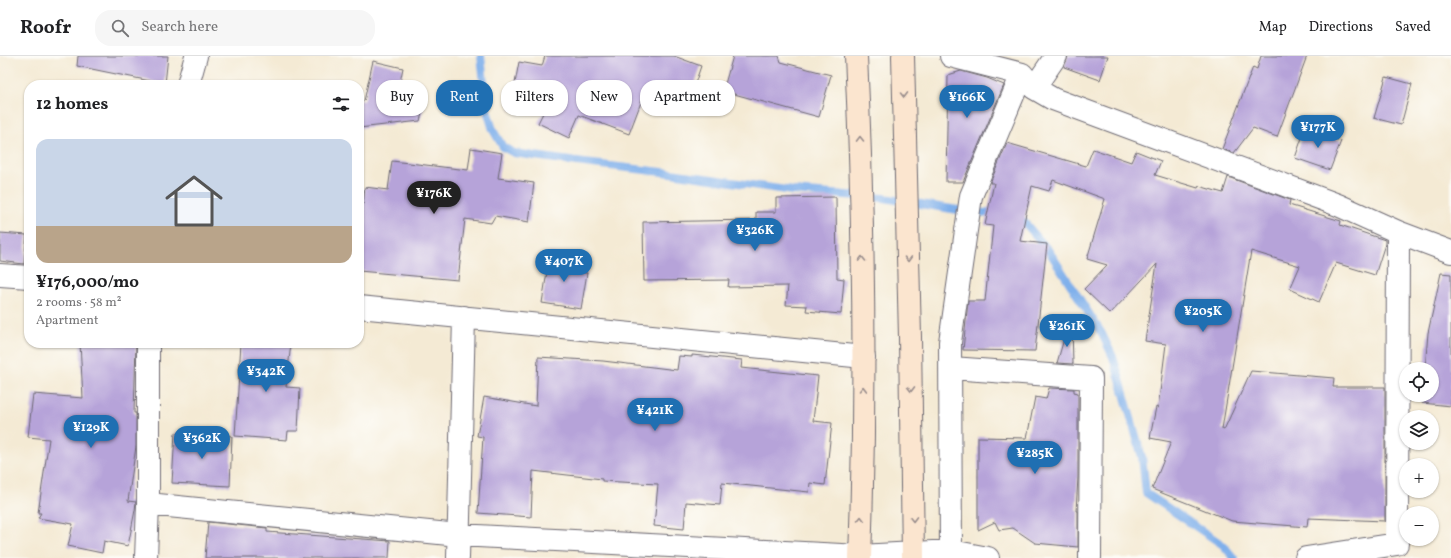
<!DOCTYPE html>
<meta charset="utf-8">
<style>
:root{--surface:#fff;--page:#f6f6f6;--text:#202124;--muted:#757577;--line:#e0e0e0;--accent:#1f6fb2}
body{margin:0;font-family:Vollkorn,serif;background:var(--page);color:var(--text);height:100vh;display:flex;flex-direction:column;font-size:15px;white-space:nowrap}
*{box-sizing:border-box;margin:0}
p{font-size:13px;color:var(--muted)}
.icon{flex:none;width:22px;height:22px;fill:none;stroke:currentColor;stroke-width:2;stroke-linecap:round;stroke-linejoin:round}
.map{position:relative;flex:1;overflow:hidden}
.drawer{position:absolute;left:24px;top:24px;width:340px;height:268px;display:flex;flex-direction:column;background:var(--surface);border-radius:16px;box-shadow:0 1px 3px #0004}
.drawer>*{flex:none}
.top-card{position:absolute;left:376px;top:24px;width:380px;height:36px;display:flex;gap:8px}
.tools{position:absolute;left:1399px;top:306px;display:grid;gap:8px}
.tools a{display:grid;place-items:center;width:40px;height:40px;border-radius:50%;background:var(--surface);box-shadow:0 1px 3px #0004;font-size:20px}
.price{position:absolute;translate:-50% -34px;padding:0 9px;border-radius:14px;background:var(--accent);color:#fff;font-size:13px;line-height:26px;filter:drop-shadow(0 1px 2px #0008)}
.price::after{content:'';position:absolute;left:50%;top:24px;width:12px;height:9px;margin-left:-6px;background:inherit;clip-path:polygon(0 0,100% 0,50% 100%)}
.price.current{background:#222;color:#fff}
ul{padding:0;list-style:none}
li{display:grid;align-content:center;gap:8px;height:212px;padding:0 12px}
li+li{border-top:1px solid var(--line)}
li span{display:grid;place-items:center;height:124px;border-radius:12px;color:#555}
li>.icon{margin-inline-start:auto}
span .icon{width:72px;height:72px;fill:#fffc;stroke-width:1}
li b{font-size:17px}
h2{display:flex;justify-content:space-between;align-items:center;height:48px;padding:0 12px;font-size:17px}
.pill{padding:0 14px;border-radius:16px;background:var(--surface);box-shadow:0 1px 3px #0004;font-size:14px;line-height:36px}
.pill.current{background:var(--accent);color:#fff}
header{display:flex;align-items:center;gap:24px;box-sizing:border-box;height:56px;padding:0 20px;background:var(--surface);border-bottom:1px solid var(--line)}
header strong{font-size:19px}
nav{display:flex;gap:22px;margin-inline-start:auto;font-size:14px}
.search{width:280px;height:36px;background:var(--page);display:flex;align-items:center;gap:10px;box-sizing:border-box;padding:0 14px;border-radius:16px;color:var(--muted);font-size:15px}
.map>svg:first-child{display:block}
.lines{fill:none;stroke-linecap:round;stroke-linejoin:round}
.stream{stroke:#80b0eb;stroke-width:8}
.building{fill:#b6a3d9}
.street-casing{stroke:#6c6871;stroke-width:24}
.secondary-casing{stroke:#6c6871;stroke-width:24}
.street{stroke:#fff;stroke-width:22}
.secondary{stroke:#fbe5cf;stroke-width:22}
.oneway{stroke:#998d8c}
</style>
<header>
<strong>Roofr</strong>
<div class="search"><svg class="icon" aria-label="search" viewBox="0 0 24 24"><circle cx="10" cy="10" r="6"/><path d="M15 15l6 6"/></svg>Search here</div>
<nav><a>Map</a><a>Directions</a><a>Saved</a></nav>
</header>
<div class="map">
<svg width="1451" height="502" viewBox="0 0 1451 502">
<rect width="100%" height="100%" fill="#fdfcf7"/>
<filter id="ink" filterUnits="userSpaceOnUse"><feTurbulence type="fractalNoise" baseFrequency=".025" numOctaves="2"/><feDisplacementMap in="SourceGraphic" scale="8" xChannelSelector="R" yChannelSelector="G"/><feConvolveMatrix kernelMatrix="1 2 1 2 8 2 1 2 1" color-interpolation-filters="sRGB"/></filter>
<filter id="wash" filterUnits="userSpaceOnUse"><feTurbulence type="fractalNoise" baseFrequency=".012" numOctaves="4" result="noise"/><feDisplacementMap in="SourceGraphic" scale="16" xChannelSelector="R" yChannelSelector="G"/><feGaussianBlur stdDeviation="0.9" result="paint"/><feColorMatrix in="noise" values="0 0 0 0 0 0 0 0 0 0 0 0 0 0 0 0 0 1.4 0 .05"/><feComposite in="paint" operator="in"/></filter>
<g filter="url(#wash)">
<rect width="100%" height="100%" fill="#f4ead4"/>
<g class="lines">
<path class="stream" d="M481,0l6,54 6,20 10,17 11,6 70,10 87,10 122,18 91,7 80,13 33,3
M1014,161l11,6 24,28 53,83 11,23 8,26 21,74 4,36 77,52 11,13"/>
</g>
<g id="blocks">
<path class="building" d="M78,0h90l-3,28 -88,-18z
M545,0h129l27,10 -13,38 -42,-15 -17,45 -50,-19 -10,23 -31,-15 9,-18 -37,5 9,-48 23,4z
M733,0h46l2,6 50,13 -12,42 -96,-26z
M1068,0h40l-8,24 -36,-13z
M1261,0h46l-30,81 -24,-9 -19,25 -12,-4 31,-82 4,2z
M373,5l30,7 -6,28 28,6 -5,19 -61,7v-28l5,1z
M961,15l26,7 17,7 -41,97h-17l2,-107z
M1386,21l26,7 -11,41 -27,-7z
M1305,73l36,12 -11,29 -35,-12z
M1007,87l79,23 7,-17 38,13 5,-11 25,10 -6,14 43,13 1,-2 24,7 5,-16 62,23 -1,5 52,16 -1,4 45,15v4l-10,31 -39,-12 -17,39 -29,-13 10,-23 -49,-15 -29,178 2,1 27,-59 83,7 -1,9h52v134l-77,-3 -1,9 -75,-6 -80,-32 19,-47 -21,-4 6,-31 2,1 8,-64 -21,-3 12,-77 -47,50 -26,-25 23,-24 -20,-6 18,-60 -52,-19 -4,11 -17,-5 -12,55 27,3 -12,107 -72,-1 5,-49h17l8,-75 -8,-1 9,-42h-4z
M471,92l31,5 -4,25 36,5 -5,39 -34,-6 -4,7 -26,-4 -7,61 -99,-9v-67h4l2,-17 23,3 4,-29 76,9z
M836,141l1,81 7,1 -3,35 -35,-3 1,-5 -21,-1 2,-19 -60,1 1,-7 -85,1 -1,-59 113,-2v-8h20v-14z
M0,177l27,2 -3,29 -24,-3z
M550,197l23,4 -2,14 16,2 -6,36 -39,-6z
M1441,217l10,1v132l-29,-3v-8h10v-26h-7l3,-36z
M1068,269h4l1,39 -16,-1z
M80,287h56l-2,70h2v33l-8,55 8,1 -1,8 -7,36 -24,-5 -2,12 -34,-7 5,-22 -35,-6 3,-5h-3l11,-74 -21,-2 5,-43 50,4z
M241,287h50l-5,44 14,1 -2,43h-10l-1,9 -52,-4z
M692,299l50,5 -1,8 77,8 -5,45 19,2 -7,62 -15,-2 -1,9 -87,-9 -2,22 -34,-3 -2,27 -30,-3 4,-42 -56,-3v-2l-69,-8 -2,46 -53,-4 5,-76 -6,-1 7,-39 52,9 2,-49 65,4 74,9 2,-14 13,1z
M1049,332l25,1v3l4,1v84l-2,34h2v36l-43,-4 -22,-15 -14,2 -4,-8 -17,8v-93l49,1 8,-41 11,2z
M175,377l57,3 -2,50 -58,-3z
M208,466l59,6v4l123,9 -1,17h-184z"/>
</g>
</g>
<g filter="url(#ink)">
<use href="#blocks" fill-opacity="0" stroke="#6c6871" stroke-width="1"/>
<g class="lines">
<defs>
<path id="street" d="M951,0l71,18 12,14 19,11 285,106 60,27 53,20
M188,29l8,-29
M1034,32l22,-32
M0,219l29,2
M359,251l505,50
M951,312l140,10 -1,180
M148,448l311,31 401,21 91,-5 37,7
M146,502l2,-54v-161
M458,502l6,-241
M951,502l-1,-216 21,-146 51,-122
M1306,502l91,-14 1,-312"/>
<path id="secondary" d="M856,0c8,167 10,335 4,502
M903,0l7,281 3,221"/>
</defs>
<use href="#street" class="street-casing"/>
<use href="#secondary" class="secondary-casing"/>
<use href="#street" class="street"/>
<use href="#secondary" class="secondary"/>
</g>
<defs><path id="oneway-chevron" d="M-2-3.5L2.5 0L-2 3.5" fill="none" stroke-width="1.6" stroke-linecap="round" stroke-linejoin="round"/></defs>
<g class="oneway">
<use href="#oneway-chevron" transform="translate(904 39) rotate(89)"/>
<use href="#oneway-chevron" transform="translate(860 83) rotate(-91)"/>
<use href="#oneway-chevron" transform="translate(862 203) rotate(-91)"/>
<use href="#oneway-chevron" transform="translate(908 203) rotate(88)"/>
<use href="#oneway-chevron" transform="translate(863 333) rotate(-89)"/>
<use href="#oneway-chevron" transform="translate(911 333) rotate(89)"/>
<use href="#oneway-chevron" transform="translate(861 463) rotate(-89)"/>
<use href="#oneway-chevron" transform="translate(913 463) rotate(89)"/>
</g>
</g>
</svg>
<div class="tools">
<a><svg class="icon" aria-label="locate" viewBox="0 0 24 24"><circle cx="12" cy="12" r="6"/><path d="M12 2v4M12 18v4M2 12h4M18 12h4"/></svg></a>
<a><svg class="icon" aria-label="layers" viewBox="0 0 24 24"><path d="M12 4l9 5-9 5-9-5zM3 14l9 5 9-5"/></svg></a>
<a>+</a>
<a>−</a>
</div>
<b class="price" style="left:967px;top:63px">¥166K</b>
<b class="price" style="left:1318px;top:93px">¥177K</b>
<b class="price current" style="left:434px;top:159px">¥176K</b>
<b class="price" style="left:755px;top:196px">¥326K</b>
<b class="price" style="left:564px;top:227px">¥407K</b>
<b class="price" style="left:1203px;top:277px">¥205K</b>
<b class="price" style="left:1067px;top:292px">¥261K</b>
<b class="price" style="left:266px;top:337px">¥342K</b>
<b class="price" style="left:655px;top:376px">¥421K</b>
<b class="price" style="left:91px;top:393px">¥129K</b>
<b class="price" style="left:202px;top:404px">¥362K</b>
<b class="price" style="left:1035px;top:419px">¥285K</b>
<div class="top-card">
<a class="pill">Buy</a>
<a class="pill current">Rent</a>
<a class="pill">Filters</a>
<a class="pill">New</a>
<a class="pill">Apartment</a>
</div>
<section class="drawer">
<h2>12 homes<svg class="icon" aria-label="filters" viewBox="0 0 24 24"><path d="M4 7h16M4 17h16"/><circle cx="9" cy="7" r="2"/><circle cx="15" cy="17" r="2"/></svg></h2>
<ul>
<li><span style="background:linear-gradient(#c9d6e8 70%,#b9a48a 0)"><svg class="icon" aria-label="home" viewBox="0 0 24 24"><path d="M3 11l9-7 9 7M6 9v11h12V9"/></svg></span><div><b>¥176,000/mo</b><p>2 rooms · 58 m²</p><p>Apartment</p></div></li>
</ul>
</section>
</div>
